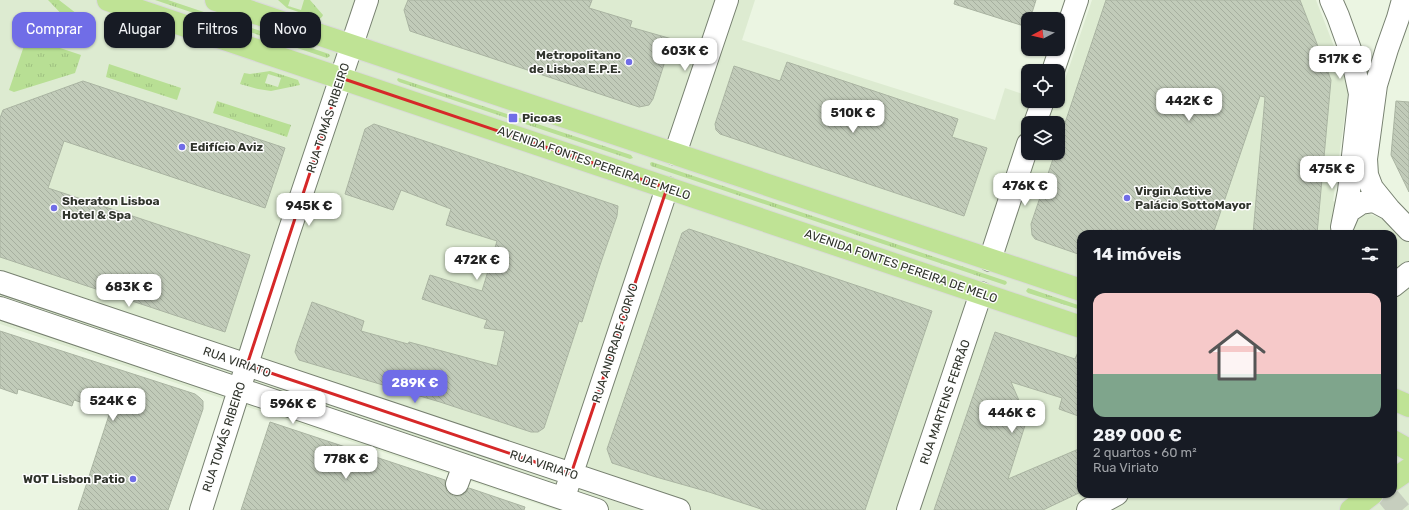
<!DOCTYPE html>
<html lang="pt">
<meta charset="utf-8">
<style>
:root{--surface:#171b24;--page:#242831;--text:#f1f3f6;--muted:#9ea1a6;--line:#363941;--accent:#706de7}
body{margin:0;font-family:Rubik,sans-serif;background:var(--page);color:var(--text);height:100vh;display:flex;flex-direction:column;font-size:15px;white-space:nowrap}
*{box-sizing:border-box;margin:0}
p{font-size:13px;color:var(--muted)}
.icon{flex:none;width:22px;height:22px;fill:none;stroke:currentColor;stroke-width:2;stroke-linecap:round;stroke-linejoin:round}
.map{position:relative;flex:1;overflow:hidden}
.drawer{position:absolute;left:1077px;top:230px;width:320px;height:268px;display:flex;flex-direction:column;background:var(--surface);border-radius:12px;box-shadow:0 1px 3px #0004}
.drawer>*{flex:none}
.hud{position:absolute;left:12px;top:12px;width:380px;height:36px;display:flex;gap:8px}
.needle{width:26px;rotate:263deg}
.controls{position:absolute;left:1021px;top:12px;display:grid;gap:8px}
.controls a{display:grid;place-items:center;width:44px;height:44px;border-radius:8px;background:var(--surface);box-shadow:0 1px 3px #0004;font-size:20px}
.price{position:absolute;translate:-50% -34px;padding:0 9px;border-radius:8px;background:#fff;color:#222;font-size:13px;line-height:26px;filter:drop-shadow(0 1px 2px #0008)}
.price::after{content:'';position:absolute;left:50%;top:24px;width:12px;height:9px;margin-left:-6px;background:inherit;clip-path:polygon(0 0,100% 0,50% 100%)}
.price.current{background:var(--accent);color:#fff}
ul{padding:0;list-style:none}
li{display:grid;align-content:center;gap:8px;height:212px;padding:0 16px}
li+li{border-top:1px solid var(--line)}
li span{display:grid;place-items:center;height:124px;border-radius:12px;color:#555}
li>.icon{margin-inline-start:auto}
span .icon{width:72px;height:72px;fill:#fffc;stroke-width:1}
li b{font-size:17px}
h2{display:flex;justify-content:space-between;align-items:center;height:48px;padding:0 16px;font-size:17px}
.chip{padding:0 14px;border-radius:12px;background:var(--surface);box-shadow:0 1px 3px #0004;font-size:14px;line-height:36px}
.chip.current{background:var(--accent);color:#fff}
.map>svg:first-child{display:block}
.built{fill:#ddebd1;fill-rule:evenodd}
.grass{fill:url(#grass-tufts);fill-rule:evenodd}
.building{fill:url(#building-back-hatch);stroke:#aab4a2}
.lines{fill:none;stroke-linecap:round;stroke-linejoin:round}
.highway-tunnel{stroke:#c6cebe;stroke-width:22;stroke-dasharray:22 11;stroke-linecap:butt}
.minor-casing{stroke:#778170;stroke-width:24}
.major-casing{stroke:#dadad9;stroke-width:24}
.minor{stroke:#fff;stroke-width:22}
.major{stroke:#bfe395;stroke-width:22}
.marked{fill:none;stroke:#d62828;stroke-width:3;stroke-linejoin:round}
.poi-dot{fill:#706de7;stroke:#fefefe;stroke-width:1.5}
.labels{text-anchor:middle;dominant-baseline:central;stroke-width:3;stroke-linejoin:round;paint-order:stroke}
.poi-label{font-size:12px;font-weight:bold;fill:#30342c;stroke:#fefefe;text-anchor:start}
.street-label{font-size:12px;fill:#30342c;stroke:#fefefe}
</style>
<div class="map">
<svg width="1409" height="510" viewBox="0 0 1409 510">
<defs>
<pattern id="grass-tufts" width="24" height="20" patternUnits="userSpaceOnUse"><rect width="24" height="20" fill="#b8df94"/><path d="M3 7l-1-3M5 7V3M7 7l1-3M15 17l-1-3M17 17v-4M19 17l1-3" fill="none" stroke="#9ec080"/></pattern>
<pattern id="building-back-hatch" width="6" height="6" patternUnits="userSpaceOnUse"><rect width="6" height="6" fill="#c1cbb9"/><path d="M-1 5l2 2M0 0l6 6M5-1l2 2" fill="none" stroke="#a6af9f"/></pattern>
</defs>
<rect width="100%" height="100%" fill="#ebf5e2"/>
<path class="built" d="M0,0h755l-13,40 253,80 10,-32 23,8v5h13l15,5 36,-106h224l33,85 -16,116 76,27v282h-853l-556,-186zM1028,123h30v30h-30zM1081,234h312v260h-312z"/>
<path class="grass" d="M48,0h11l22,17 13,5 -3,11c-21,-7 -28,-18 -43,-33z
M155,0h13l161,54 1,2 -3,2z
M278,0h12l-2,6 13,4 3,-10h6l13,15 -1,2 -3,2 -32,-11z
M27,37l54,18 -6,18 -61,19 -5,-2z
M109,64l72,24 -4,12 -71,-23z
M270,71l28,9 2,5 -29,6 -13,-2 -18,-5 4,-11 6,1zM268,74l13,4 -3,9 -13,-4z
M398,78l233,77 2,3 -3,1 -231,-77 -2,-2z
M217,101l74,24 -4,12 -74,-24z
M652,162l354,119 1,2 -2,2 -354,-119 -1,-3z
M1028,288l53,18v4l-53,-17 -2,-2z"/>
<path class="building" d="M408,0h184l-3,8 43,13 -2,6 42,12 -19,60 -4,6 -10,2 -229,-76 -6,-21z
M955,0h81l-6,19h-2l-1,8 -73,-23z
M1106,0h194l31,80 -14,154h-64l12,-137 -5,-1 -47,138h-132v21l-46,-16 -3,-4 -1,-11 24,-71h3v-9z
M787,62l171,57 -6,18 35,11 -23,68 -244,-82 -4,-4 -1,-6 19,-58 46,15z
M83,81l202,67 -20,60 -201,-67 -16,47 202,67 -25,77 -225,-75v-139l3,-8z
M1396,101l13,1v90l-18,-37z
M374,124l244,82 -1,10 -17,49 -18,57 -3,-1 -35,107 -6,4h-7l-91,-30 -141,-42 -4,-8 2,-8 15,-42 52,19 -3,10 47,13 1,-2 88,24 8,-35 -21,-3 3,-8 -65,-21 8,-24 52,16 15,-50 -51,-16 5,-16 -50,-19 -8,20 -48,-16 20,-65z
M689,229l243,82 -67,199h-101l-55,-18 -53,-15 -44,-14 -5,-14 75,-216z
M0,331l195,63 5,4 3,3v8l-35,101h-90l32,-98 -36,-12 -2,6 -54,-17 -1,5 -17,-6z
M995,332l80,27 3,-7h3v65l-22,-8 3,-11 -51,-16 16,37 -19,60 73,-31v44l-38,18h-109z
M270,422l175,58v6l2,6 6,4h7l5,-2 4,-6 56,19 -1,3h-283z"/>
<g class="lines">
<path class="highway-tunnel" d="M1385,510l24,-20"/>
<defs>
<path id="minor" d="M1331,0l7,16 13,36 9,42 -11,97 -7,36
M1053,71l24,-71
M1035,123l8,-22
M675,154l52,-154
M1389,209l-17,-21 -5,-13 -1,-16 10,-74 11,-36 11,-31 5,-18
M1343,225l6,-14 12,-8 13,-2 15,8 20,21
M990,260l38,-116
M0,282l679,228
M1393,286l16,-13
M0,308l597,202
M457,484l7,-19
M567,488l100,-300
M201,510l87,-275 79,-235
M908,510l73,-217
M1088,510l29,-16"/>
<path id="major" d="M108,0l973,327
M216,0l865,290
M1393,399l16,7
M1393,441l16,9
M1393,480l16,-11
M1351,510l21,-16"/>
</defs>
<use href="#minor" class="minor-casing"/>
<use href="#major" class="major-casing"/>
<use href="#minor" class="minor"/>
<use href="#major" class="major"/>
</g>
<path class="marked" d="M341,78l326,110 -96,286 -324,-109z"/>
<g class="poi-dot">
<circle cx="629" cy="62" r="4"/>
<rect x="508" y="113" width="10" height="10" rx="2"/>
<circle cx="182" cy="147" r="4"/>
<circle cx="1127" cy="198" r="4"/>
<circle cx="54" cy="208" r="4"/>
<circle cx="133" cy="479" r="4"/>
</g>
<g class="labels">
<g class="poi-label">
<text x="621" y="55" text-anchor="end">Metropolitano<tspan x="621" dy="14">de Lisboa E.P.E.</tspan></text>
<text x="522" y="118">Picoas</text>
<text x="190" y="147">Edifício Aviz</text>
<text x="1135" y="191">Virgin Active<tspan x="1135" dy="14">Palácio SottoMayor</tspan></text>
<text x="62" y="201">Sheraton Lisboa<tspan x="62" dy="14">Hotel &amp; Spa</tspan></text>
<text x="125" y="479" text-anchor="end">WOT Lisbon Patio</text>
</g>
<g class="street-label">
<text transform="translate(328 118) rotate(-72)">RUA TOMÁS RIBEIRO</text>
<text transform="translate(594 163) rotate(19)">AVENIDA FONTES PEREIRA DE MELO</text>
<text transform="translate(901 266) rotate(19)">AVENIDA FONTES PEREIRA DE MELO</text>
<text transform="translate(615 343) rotate(-72)">RUA ANDRADE CORVO</text>
<text transform="translate(237 362) rotate(19)">RUA VIRIATO</text>
<text transform="translate(945 402) rotate(-71)">RUA MARTENS FERRÃO</text>
<text transform="translate(224 437) rotate(-72)">RUA TOMÁS RIBEIRO</text>
<text transform="translate(544 465) rotate(18)">RUA VIRIATO</text>
</g>
</g>
</svg>
<div class="controls">
<a><svg class="needle" viewBox="-14 -14 28 28"><path d="M0-13l5 13h-10z" fill="#e53935"/><path d="M0 13l5-13h-10z" fill="#9ea1a6"/></svg></a>
<a><svg class="icon" aria-label="locate" viewBox="0 0 24 24"><circle cx="12" cy="12" r="6"/><path d="M12 2v4M12 18v4M2 12h4M18 12h4"/></svg></a>
<a><svg class="icon" aria-label="layers" viewBox="0 0 24 24"><path d="M12 4l9 5-9 5-9-5zM3 14l9 5 9-5"/></svg></a>
</div>
<b class="price" style="left:685px;top:72px">603K €</b>
<b class="price" style="left:1340px;top:80px">517K €</b>
<b class="price" style="left:1189px;top:122px">442K €</b>
<b class="price" style="left:853px;top:134px">510K €</b>
<b class="price" style="left:1332px;top:190px">475K €</b>
<b class="price" style="left:1025px;top:207px">476K €</b>
<b class="price" style="left:309px;top:227px">945K €</b>
<b class="price" style="left:477px;top:281px">472K €</b>
<b class="price" style="left:129px;top:308px">683K €</b>
<b class="price current" style="left:415px;top:404px">289K €</b>
<b class="price" style="left:113px;top:422px">524K €</b>
<b class="price" style="left:293px;top:425px">596K €</b>
<b class="price" style="left:1012px;top:434px">446K €</b>
<b class="price" style="left:346px;top:480px">778K €</b>
<div class="hud">
<a class="chip current">Comprar</a>
<a class="chip">Alugar</a>
<a class="chip">Filtros</a>
<a class="chip">Novo</a>
</div>
<section class="drawer">
<h2>14 imóveis<svg class="icon" aria-label="filters" viewBox="0 0 24 24"><path d="M4 7h16M4 17h16"/><circle cx="9" cy="7" r="2"/><circle cx="15" cy="17" r="2"/></svg></h2>
<ul>
<li><span style="background:linear-gradient(#f6c9c9 65%,#7fa58c 0)"><svg class="icon" aria-label="home" viewBox="0 0 24 24"><path d="M3 11l9-7 9 7M6 9v11h12V9"/></svg></span><div><b>289 000 €</b><p>2 quartos · 60 m²</p><p>Rua Viriato</p></div></li>
</ul>
</section>
</div>
